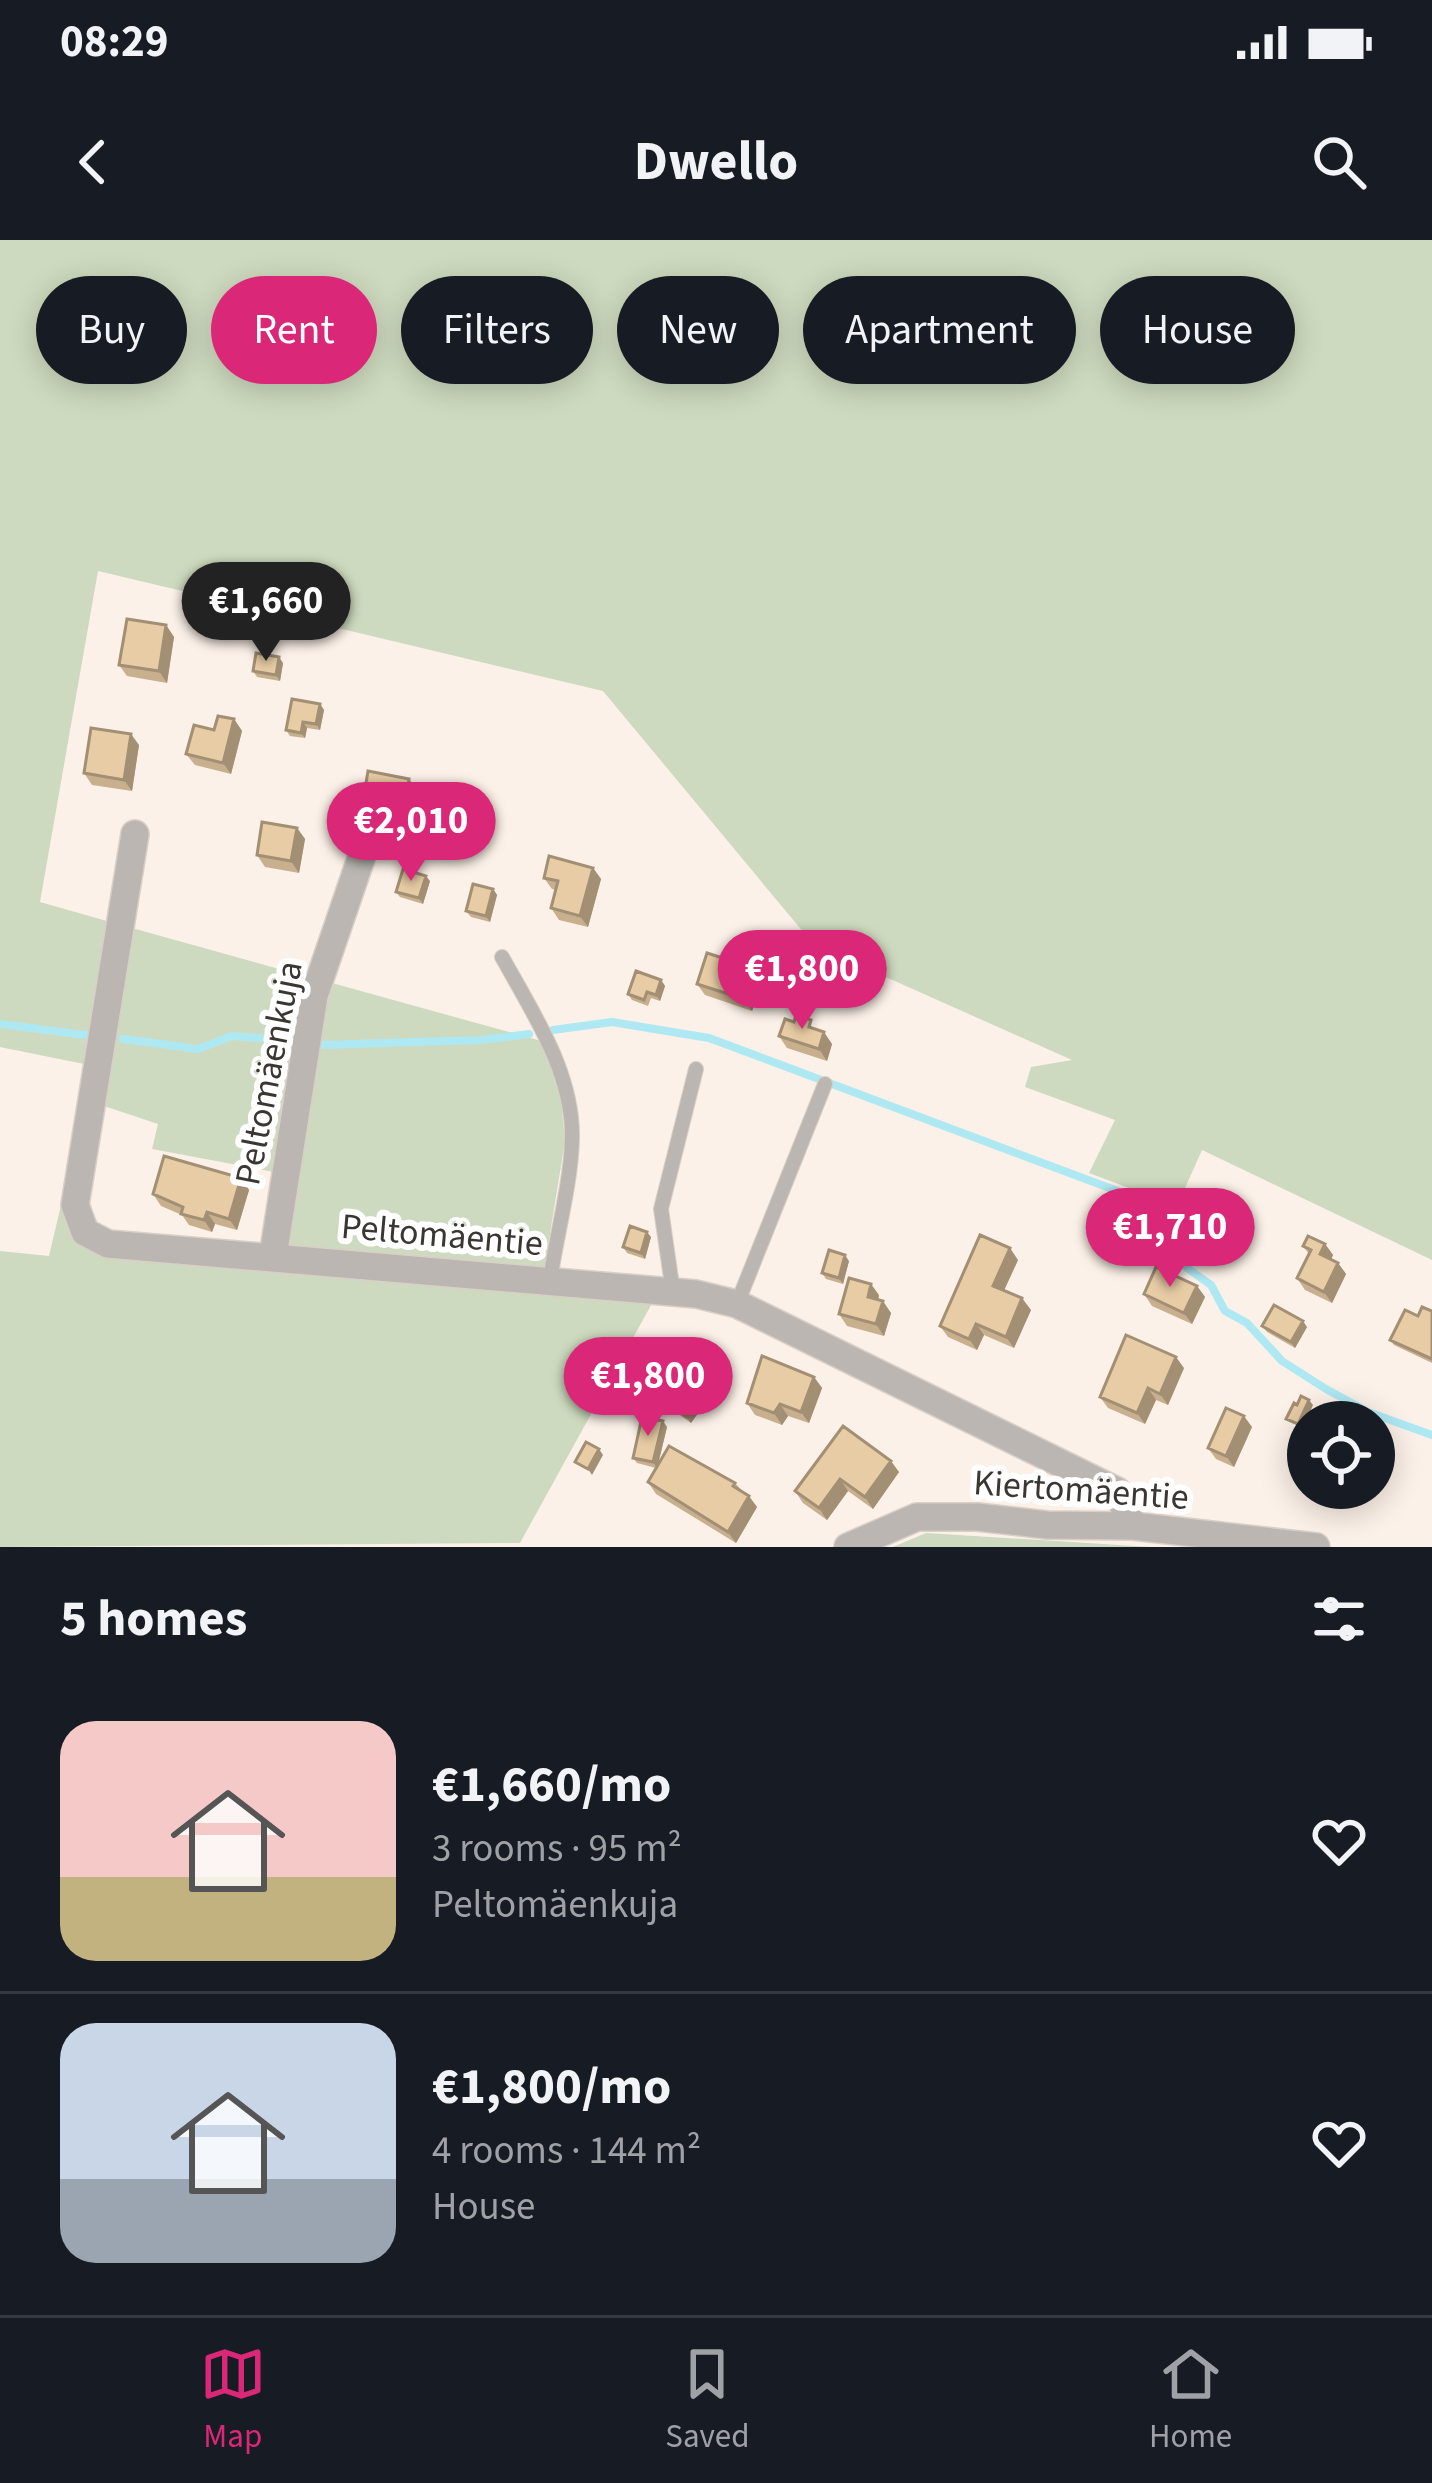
<!DOCTYPE html>
<meta charset="utf-8">
<style>
:root{--surface:#171b24;--page:#242831;--text:#f1f3f6;--muted:#9ea1a6;--line:#363941;--accent:#db2777}
body{margin:0;font-family:"Source Sans 3",sans-serif;background:var(--page);color:var(--text);height:100vh;display:flex;flex-direction:column;font-size:45px;white-space:nowrap}
*{box-sizing:border-box;margin:0}
p{font-size:39px;color:var(--muted)}
.icon{flex:none;width:66px;height:66px;fill:none;stroke:currentColor;stroke-width:2;stroke-linecap:round;stroke-linejoin:round}
.map{position:relative;height:1307px;overflow:hidden}
.side{display:flex;flex-direction:column;background:var(--surface);flex:1}
.side>*{flex:none}
.banner{position:absolute;left:36px;top:36px;width:1362px;height:108px;display:flex;gap:24px}
.tools{position:absolute;left:1287px;top:1161px;display:grid;gap:24px}
.tools a{display:grid;place-items:center;width:108px;height:108px;border-radius:50%;background:var(--surface);box-shadow:0 6px 30px #0003;font-size:60px}
.price{position:absolute;translate:-50% -102px;padding:0 27px;border-radius:42px;background:var(--accent);color:#fff;font-size:39px;line-height:78px;filter:drop-shadow(0 3px 6px #0008)}
.price::after{content:'';position:absolute;left:50%;top:72px;width:36px;height:27px;margin-left:-18px;background:inherit;clip-path:polygon(0 0,100% 0,50% 100%)}
.price.selected{background:#222;color:#fff}
ul{padding:0;list-style:none}
li{display:flex;align-items:center;gap:36px;height:300px;padding:0 60px}
li+li{border-top:3px solid var(--line)}
li span{display:grid;place-items:center;flex:none;width:336px;height:240px;border-radius:36px;color:#555}
li>.icon{margin-inline-start:auto}
span .icon{width:144px;height:144px;fill:#fffc;stroke-width:1}
li b{font-size:51px}
h2{display:flex;justify-content:space-between;align-items:center;height:144px;padding:0 60px;font-size:51px}
.pill{padding:0 42px;border-radius:54px;background:var(--surface);box-shadow:0 6px 30px #0003;font-size:42px;line-height:108px}
.pill.selected{background:var(--accent);color:#fff}
.status{display:flex;justify-content:space-between;align-items:center;height:84px;padding:0 60px;background:var(--surface);direction:ltr}
.status svg{height:33px;fill:currentColor}
header{display:flex;justify-content:space-between;align-items:center;height:156px;padding:0 60px;background:var(--surface);font-size:54px;font-weight:700}
.dock{display:flex;justify-content:space-around;align-items:center;height:168px;border-top:3px solid var(--line);background:var(--surface);font-size:33px;color:var(--muted)}
.dock a{display:grid;justify-items:center;gap:6px}
.dock .selected{color:var(--accent)}
.map>svg:first-child{display:block}
.green{fill:#cedabf}
.lines{fill:none;stroke-linecap:round;stroke-linejoin:round}
.stream{stroke:#aee8f3;stroke-width:8}
.service-casing{stroke:#d9cfc7;stroke-width:16}
.minor-casing{stroke:#d9cfc7;stroke-width:30}
.service{stroke:#bbb6b2;stroke-width:14}
.minor{stroke:#bbb6b2;stroke-width:27}
.wall{fill:#c8af8e}
.shaded-wall{fill:#a28f74}
.building{fill:#e8cca5;stroke:#a28f74;stroke-width:3}
.labels{text-anchor:middle;dominant-baseline:central;stroke-width:12;stroke-linejoin:round;paint-order:stroke}
.street-label{font-size:36px;fill:#3a3632;stroke:#fff}
</style>
<div class="status"><b>08:29</b><svg viewBox="0 0 49 12"><path d="M0 12V9h3v3zM5 12V6h3v6zM10 12V3h3v9zM15 12V0h3v12zM26 1h20v11H26zM47 4h2v5h-2z"/></svg></div>
<header><svg class="icon" aria-label="back" viewBox="0 0 24 24"><path d="M15 5l-7 7 7 7"/></svg>Dwello<svg class="icon" aria-label="search" viewBox="0 0 24 24"><circle cx="10" cy="10" r="6"/><path d="M15 15l6 6"/></svg></header>
<div class="map">
<svg width="1432" height="1307" viewBox="0 0 1432 1307">
<rect width="100%" height="100%" fill="#fcf1e8"/>
<path class="green" d="M0,0h1432v1020l-230,-110 -25,56 -88,-33 26,-53 -90,-33 6,-20 41,-7 -258,-115 -211,-254 -505,-120 -58,331 74,21 -25,142 -89,-18z
M132,688l176,49 -34,195 -122,-23 6,-25 -60,-20z
M332,743l213,59 16,57 4,42 -21,130 -260,-25 39,-245z
M62,961l15,39 578,58 -135,245 -520,4v-296l49,5z
M926,1293l225,14h-258z"/>
<g class="lines">
<path class="stream" d="M0,784l93,12
M553,790l59,-8 97,16 414,155 42,3 12,55 10,17 24,17 14,26 22,12 35,38 44,28 42,23 64,23
M123,799l75,10 34,-13 58,4
M320,805l161,-5 48,-6"/>
<defs>
<path id="service" d="M502,717c31,56 72,117 70,183 -1,43 -16,97 -22,141
M673,1052l-12,-83 35,-140
M737,1064l88,-220"/>
<path id="minor" d="M135,594l-60,371 10,27 23,12 588,50 41,10 380,187 16,35
M273,1016l41,-260 54,-158
M848,1307l69,-30h60l70,8 86,1 183,21"/>
</defs>
<use href="#service" class="service-casing"/>
<use href="#minor" class="minor-casing"/>
<use href="#service" class="service"/>
<use href="#minor" class="minor"/>
</g>
<path class="wall" d="M166,385l8,12 -7,46 -40,-7 -8,-11z
M283,423l-3,18 -23,-4 -4,-6z
M320,464l4,6 -4,20 -13,-2 -2,10 -15,-2 -4,-6z
M234,479l8,12 -11,43 -36,-9 -9,-11 28,-24z
M139,505l-7,46 -40,-6 -8,-12z
M409,539l8,11 -7,36 -20,-4 -1,6 -20,-4 -8,-11z
M297,588l8,11 -6,34 -34,-6 -8,-12z
M593,628l8,11 -13,48 -29,-7 -8,-12 5,-18 -4,-1 -8,-11z
M430,641l-7,23 -23,-7 -4,-5z
M493,649l4,6 -7,27 -19,-5 -5,-6z
M661,740l4,6 -5,15 -9,-3 -3,8 -16,-6 -4,-6z
M762,740l-10,31 -47,-16 -8,-11z
M818,790l14,14 -5,17 -40,-13 -8,-12z
M241,938l8,12 -12,40 -22,-6 -3,8 -23,-7 -7,-10 -21,-9 -8,-12z
M651,997l-6,22 -18,-6 -4,-6z
M1325,1004l8,11 -2,4 7,4 8,11 -14,29 -27,-13 -8,-12 12,-24 -6,-8z
M1018,1020l-14,30 27,20 -17,38 -30,-13 -7,15 -29,-13 -8,-11z
M849,1021l-6,23 -17,-5 -4,-6z
M1197,1046l8,11 -13,27 -40,-18 -8,-12z
M879,1055l-1,5 13,13 -7,23 -37,-10 -8,-12z
M1432,1071v52l-38,-18 -4,-5 28,-24z
M1262,1086l45,1 -12,21 -28,-16z
M1184,1128l-16,37 -12,-5 -11,24 -37,-16 -8,-11z
M814,1137l8,11 -13,35 -21,-7 -6,9 -27,-10 -8,-12z
M718,1145l-27,38 -27,-19 -4,-6z
M843,1186l56,46 -26,37 -25,-18 -21,29 -24,-17 -8,-12z
M667,1187l-9,38 77,18 22,24 -21,36 -80,-49 -8,-12 8,-14 -19,-5 -4,-5z
M1252,1187l-18,40 -18,-8 -8,-11z"/>
<path class="shaded-wall" d="M166,385l8,12 -7,46 -8,-12z
M279,417l4,6 -3,18 -4,-6z
M320,464l4,6 -4,20 -4,-6z
M234,479l8,12 -11,43 -8,-11z
M303,482l4,6 -2,10 -4,-5z
M131,494l8,11 -7,46 -8,-11z
M409,539l8,11 -7,36 -8,-12z
M382,571l8,11 -1,6 -8,-11z
M297,588l8,11 -6,34 -8,-12z
M593,628l8,11 -13,48 -8,-11z
M426,636l4,5 -7,23 -4,-6z
M493,649l4,6 -7,27 -4,-6z
M754,728l8,12 -10,31 -8,-12z
M661,740l4,6 -5,15 -4,-6z
M824,792l8,12 -5,17 -8,-12z
M241,938l8,12 -12,40 -8,-11z
M207,972l8,12 -3,8 -8,-12z
M647,992l4,5 -6,22 -4,-6z
M1325,1004l8,11 -5,11 -8,-12z
M1010,1008l8,12 -17,37 -8,-11z
M845,1015l4,6 -6,23 -4,-6z
M1338,1023l8,11 -14,29 -8,-11z
M871,1044l8,11 -3,14 -8,-12z
M1197,1046l8,11 -13,27 -8,-11z
M1022,1058l9,12 -17,38 -8,-11z
M883,1061l8,12 -7,23 -8,-12z
M1303,1081l4,6 -12,21 -4,-6z
M976,1084l8,11 -7,15 -8,-11z
M1176,1117l8,11 -16,37 -8,-11z
M814,1137l8,11 -13,35 -8,-11z
M714,1139l4,6 -27,38 -4,-6z
M1148,1148l8,12 -11,24 -8,-11z
M1309,1160l4,5 -11,25 -4,-6z
M780,1164l8,12 -6,9 -8,-12z
M1244,1176l8,11 -18,40 -8,-11z
M663,1181l4,6 -10,41 -4,-6z
M599,1209l4,6 -11,20 -4,-6z
M891,1221l8,11 -26,37 -8,-12z
M840,1239l8,12 -21,29 -8,-12z
M749,1256l8,11 -21,36 -8,-11z"/>
<path class="building" d="M127,379l39,6 -7,46 -40,-6z
M256,413l23,4 -3,18 -23,-4z
M292,459l28,5 -4,20 -13,-2 -2,11 -15,-3z
M218,476l16,3 -11,44 -37,-9 8,-29 20,5z
M91,488l40,6 -7,46 -40,-7z
M368,531l41,8 -7,35 -20,-3 -1,6 -20,-4z
M262,582l35,6 -6,33 -34,-6z
M549,616l44,12 -13,48 -29,-8 7,-27 -14,-3z
M403,629l23,7 -7,22 -23,-6z
M473,644l20,5 -7,27 -20,-5z
M707,713l47,15 -10,31 -47,-15z
M636,731l25,9 -5,15 -9,-3 -3,8 -16,-6z
M796,775l15,5 -2,7 15,5 -5,17 -40,-13 6,-17 9,3z
M164,916l77,22 -12,41 -22,-7 -3,8 -23,-6 2,-7 -30,-13z
M630,986l17,6 -6,21 -18,-6z
M980,995l30,13 -17,38 29,12 -16,39 -30,-13 -7,15 -29,-13z
M1308,996l17,8 -5,10 18,9 -14,29 -27,-14 14,-28 -8,-4z
M829,1010l16,5 -6,23 -17,-5z
M1156,1027l41,19 -13,27 -40,-19z
M849,1038l22,6 -3,13 15,4 -7,23 -37,-10z
M1274,1065l29,16 -12,21 -29,-16z
M1422,1067l10,4v48l-42,-19 15,-30 13,6z
M1126,1095l50,22 -16,37 -12,-6 -11,25 -37,-16z
M762,1116l52,21 -13,35 -21,-8 -6,9 -27,-10z
M688,1121l26,18 -27,38 -27,-19z
M1301,1156l8,4 -11,24 -12,-5 8,-16 3,2z
M1226,1168l18,8 -18,40 -18,-8z
M642,1177l21,4 -10,41 -20,-4z
M843,1186l48,35 -26,36 -25,-18 -21,29 -24,-17z
M586,1202l13,7 -11,20 -13,-7z
M669,1206l66,37 -2,3 16,10 -21,36 -80,-50z"/>
<g class="labels">
<g class="street-label">
<text transform="translate(269 833) rotate(-79)">Peltomäenkuja</text>
<text transform="translate(442 995) rotate(5)">Peltomäentie</text>
<text transform="translate(1081 1250) rotate(4)">Kiertomäentie</text>
</g>
</g>
</svg>
<div class="tools">
<a><svg class="icon" aria-label="locate" viewBox="0 0 24 24"><circle cx="12" cy="12" r="6"/><path d="M12 2v4M12 18v4M2 12h4M18 12h4"/></svg></a>
</div>
<b class="price selected" style="left:266px;top:424px">€1,660</b>
<b class="price" style="left:411px;top:644px">€2,010</b>
<b class="price" style="left:802px;top:792px">€1,800</b>
<b class="price" style="left:1170px;top:1050px">€1,710</b>
<b class="price" style="left:648px;top:1199px">€1,800</b>
<div class="banner">
<a class="pill">Buy</a>
<a class="pill selected">Rent</a>
<a class="pill">Filters</a>
<a class="pill">New</a>
<a class="pill">Apartment</a>
<a class="pill">House</a>
</div>
</div>
<section class="side">
<h2>5 homes<svg class="icon" aria-label="filters" viewBox="0 0 24 24"><path d="M4 7h16M4 17h16"/><circle cx="9" cy="7" r="2"/><circle cx="15" cy="17" r="2"/></svg></h2>
<ul>
<li><span style="background:linear-gradient(#f6c9c9 65%,#c2b280 0)"><svg class="icon" aria-label="home" viewBox="0 0 24 24"><path d="M3 11l9-7 9 7M6 9v11h12V9"/></svg></span><div><b>€1,660/mo</b><p>3 rooms · 95 m²</p><p>Peltomäenkuja</p></div><svg class="icon" aria-label="heart" viewBox="0 0 24 24"><path d="M12 20l-8-8c-3-5 5-10 8-4 3-6 11-1 8 4z"/></svg></li>
<li><span style="background:linear-gradient(#c9d6e8 65%,#9aa5b1 0)"><svg class="icon" aria-label="home" viewBox="0 0 24 24"><path d="M3 11l9-7 9 7M6 9v11h12V9"/></svg></span><div><b>€1,800/mo</b><p>4 rooms · 144 m²</p><p>House</p></div><svg class="icon" aria-label="heart" viewBox="0 0 24 24"><path d="M12 20l-8-8c-3-5 5-10 8-4 3-6 11-1 8 4z"/></svg></li>
</ul>
</section>
<nav class="dock">
<a class="selected"><svg class="icon" aria-label="map" viewBox="0 0 24 24"><path d="M3 6l6-2 6 2 6-2v14l-6 2-6-2-6 2zM9 4v14M15 6v14"/></svg>Map</a>
<a><svg class="icon" aria-label="saved" viewBox="0 0 24 24"><path d="M7 4h10v16l-5-4-5 4z"/></svg>Saved</a>
<a><svg class="icon" aria-label="home" viewBox="0 0 24 24"><path d="M3 11l9-7 9 7M6 9v11h12V9"/></svg>Home</a>
</nav>
